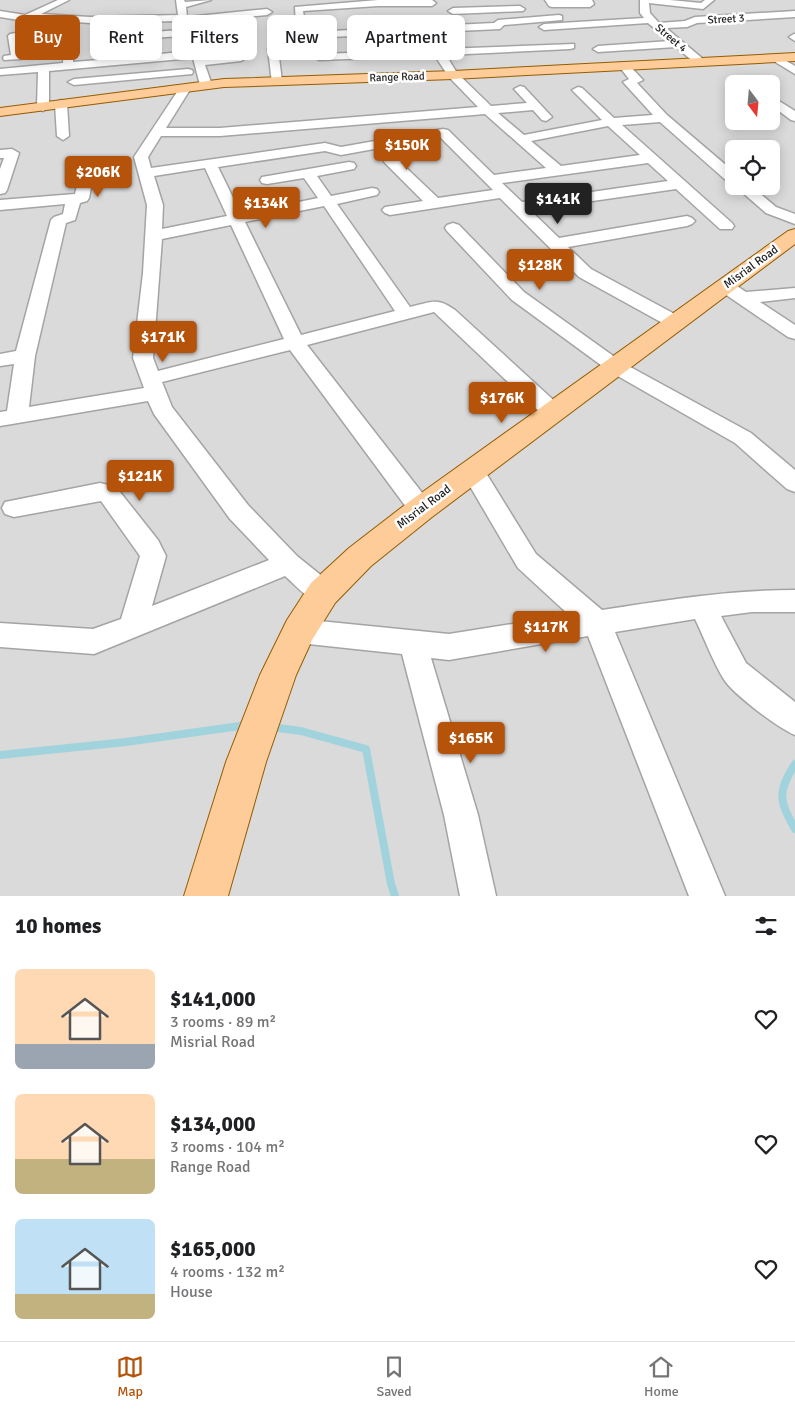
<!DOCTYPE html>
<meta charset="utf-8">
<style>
:root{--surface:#fff;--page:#f2f2f2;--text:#202124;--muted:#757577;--line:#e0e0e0;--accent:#b45309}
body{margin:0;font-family:Signika,sans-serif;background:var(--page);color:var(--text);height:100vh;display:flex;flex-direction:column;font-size:19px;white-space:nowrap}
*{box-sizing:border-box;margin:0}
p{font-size:16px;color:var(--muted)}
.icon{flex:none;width:28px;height:28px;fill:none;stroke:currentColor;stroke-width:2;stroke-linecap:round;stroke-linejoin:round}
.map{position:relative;height:896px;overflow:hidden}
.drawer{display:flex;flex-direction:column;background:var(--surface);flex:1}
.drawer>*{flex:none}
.hud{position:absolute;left:15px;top:15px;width:500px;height:45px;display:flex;gap:10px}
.needle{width:32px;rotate:164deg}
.tools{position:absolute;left:725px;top:75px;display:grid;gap:10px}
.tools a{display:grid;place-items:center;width:55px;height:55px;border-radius:8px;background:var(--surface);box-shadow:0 2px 12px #0003;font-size:25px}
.price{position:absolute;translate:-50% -42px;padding:0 11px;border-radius:5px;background:var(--accent);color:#fff;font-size:16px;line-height:32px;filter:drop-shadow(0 1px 2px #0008)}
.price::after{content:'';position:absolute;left:50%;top:30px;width:15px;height:11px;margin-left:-8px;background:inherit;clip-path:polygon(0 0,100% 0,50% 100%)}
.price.current{background:#222;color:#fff}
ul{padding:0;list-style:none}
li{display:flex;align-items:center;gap:15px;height:125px;padding:0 15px}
li span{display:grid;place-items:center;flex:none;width:140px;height:100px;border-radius:8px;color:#555}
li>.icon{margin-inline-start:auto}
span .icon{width:60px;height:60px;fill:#fffc;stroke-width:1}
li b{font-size:21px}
h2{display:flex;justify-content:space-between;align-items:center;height:60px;padding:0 15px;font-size:21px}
.pill{padding:0 18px;border-radius:8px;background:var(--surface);box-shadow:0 2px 12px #0003;font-size:18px;line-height:45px}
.pill.current{background:var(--accent);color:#fff}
.menu{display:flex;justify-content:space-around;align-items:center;height:70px;border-top:1px solid var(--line);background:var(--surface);font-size:14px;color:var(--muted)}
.menu a{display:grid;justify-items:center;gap:2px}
.menu .current{color:var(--accent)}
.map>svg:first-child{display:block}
.residential{fill:#dbdada;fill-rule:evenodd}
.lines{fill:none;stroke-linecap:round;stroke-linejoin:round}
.stream{stroke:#a1d3dd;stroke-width:8}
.minor-casing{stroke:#a4a4a4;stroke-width:3}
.major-casing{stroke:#955c00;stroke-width:2}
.minor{fill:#fff;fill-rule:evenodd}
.major{fill:#fdcc98;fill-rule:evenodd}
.labels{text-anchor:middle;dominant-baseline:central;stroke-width:5;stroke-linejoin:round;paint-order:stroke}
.far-street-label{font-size:11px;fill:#1d1d1d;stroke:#fff}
.street-label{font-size:12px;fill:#1d1d1d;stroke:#fff}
</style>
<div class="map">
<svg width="795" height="896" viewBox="0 0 795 896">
<rect width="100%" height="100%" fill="#eeeae2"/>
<path class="residential" d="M0,0h795v896h-795zM734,84h37v37h-37zM734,149h37v37h-37z"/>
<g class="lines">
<path class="stream" d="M271,727l30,4 65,18 25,135 4,12
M0,755l126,-13 121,-17
M795,764c-18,29 -16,36 0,65"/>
<defs>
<path id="minor" d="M58,0h11l-28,14 49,3 88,-2 -2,-15h8l1,2 26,-2 -25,7 1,10 80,-8 5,3 -5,3 -79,7 2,10 57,-1 5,3 -5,3 -54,1 11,20 37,-3 5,3 -5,3 -36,4 7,20 -2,2h-8l-2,-2 -7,-27 -144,13v36l-6,4 -6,-4 1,-35 -38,3v-6l63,-6 1,-13 -43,4v5l-17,1 -1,-2 1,-2 7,-1 -3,-19 2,-2 35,-6h23v4l-3,1 -47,5 2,10 53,-4v18l39,-3v-24l68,-5 -2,-9 -88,2 -61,-4 -4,2 -25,-4v-6l25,4zM182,36l8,15 -68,7 -2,-18z
M378,0h54l4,3 -4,3h-54l-75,5 3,17 -3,14c-6,6 -17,3 -25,8l4,31 -6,3 -4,-1 -4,-34 9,-7 17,-2 2,-12 -1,-21z
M545,0h47l2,4 -4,3h-38l-3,-1z
M640,0h30l31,3 4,-3h9l-11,9 -54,-6 1,10 9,10 26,-2 10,-4 100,-6v6l-98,6 -10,4 -21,1 37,31 1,2 -5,3 -4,-1 -19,-16 -78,5 -5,-3 5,-3 72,-5 -22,-18 -104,7 -5,-3 5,-3 100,-6 -4,-5z
M520,6l5,3 -2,2 -70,3 -5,-3 5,-3z
M559,15l3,1v4l-58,5 -4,4 -170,8 -5,-3 5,-3 164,-8 4,-3z
M794,34h1v7l-6,-4z
M432,39l4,1 6,9 132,-5v4l-4,1 -124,6 11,18 34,33 36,-3 -13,-14 6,-3 4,1 28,30 -6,4 -4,-1 -9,-10 -35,3 26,22 78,-15 -30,-30 6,-3 4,1 32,30 39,-3 -30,-33 6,-3 -11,-14 1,-2h8l16,17 -6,3 30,32 67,57v12l-5,-1 -69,-61 -38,3 110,98 2,3 -2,3h-12l-44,-40 -146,21 29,28 128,-22 5,2 3,3 -3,3 -5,2 -119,21 23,22 91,49 2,4 -2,4 -7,2 -7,-2 -89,-49 -79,-79 -110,17 -5,-2 -3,-3 3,-3 38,-6 -38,-38 -2,-3 2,-3 34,-7 5,1 2,3 -2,3 -24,5 38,36 55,-8 -53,-53 -99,18 -16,-4 -107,16 23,47 77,-16 -14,-20 -37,6 -5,-1 -2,-3 2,-3 87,-15 5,1 2,3 -2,3 -37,7 14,20 41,-8 5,1 2,3 -2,3 -40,9 73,103c21,-5 27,-10 45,3l106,97 3,5 -3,5 -8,2 -8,-2 -111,-105 -127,33 123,158 3,6 -3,6 -9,3 -9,-3 -122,-165 -128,32 10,25 76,98 49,51 36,29 3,8 -3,8c-20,7 -34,-13 -48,-25l-191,78 -94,-7v-24l93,6 28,-10 19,-63 -39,-55 -87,16 -9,-3 -3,-6 3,-6 95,-19 16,4 42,53 8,16 -14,50 117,-46 -39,-41 -76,-105 -6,-13 -148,25v-14l7,-1 7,-47 -14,2v-12l16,-3 35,-131 3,-3 9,-3 2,-10 -65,6v-10l75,-6 7,-32 7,-4 7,4 -7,36 -2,3 -7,2 -5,17 -9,3 -31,133 -6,51 115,-19 -11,-30 10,-85 4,-68 -13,-48 47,-71h8l2,2 -25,40h54l258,-21 -29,-30 -14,-21 -116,4 -5,-3 5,-3 113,-4 -5,-8zM485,114l61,54 -52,7 -46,-45 -5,-1 -102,18 -16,-4 -174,25 -3,-11 13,-21h59zM608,126l32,29 -79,11 -30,-25zM648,163l20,18 -146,21 -20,-19zM205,168l22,48 -65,13 1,-24 -9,-29zM324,206l71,105 -94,24 -56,-113zM231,225l53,114 -126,32 -5,-13 9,-119z
M776,55l19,11v8l-23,-14 -1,-2z
M188,69l4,1 1,2 -1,2 -118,11 -6,-3 6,-3z
M751,79l7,5h-11v-4z
M771,96l24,15v10l-4,-1 -20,-15z
M61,100l6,4 2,32 -6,4 -6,-4 -2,-32z
M12,149l7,4 -12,37 -2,3 -5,1v-25l4,-11h-4v-8z
M735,186h16l25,21 19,7v10l-29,-11z
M453,223l6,2 65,67 99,71 128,70 44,37v22l-8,-3 -52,-46 -126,-72 -97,-71 -65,-69 -2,-3 2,-3z
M725,281l6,1 15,10 49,-4v10l-35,4 35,23v14l-7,-2 -69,-47 -3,-4 3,-4z
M473,463l8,2 55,89 66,56c64,-10 128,-20 193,-20v22h-43l-31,4 25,47 49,39v33c-17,-7 -59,-39 -70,-54 -11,-16 -21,-44 -30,-62l-80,13 110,264h-36l-101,-260 -139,24 -18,-2 47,157 18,81h-36l-16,-81 -42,-161 -103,-11 -10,-3 -4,-9 4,-9 10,-3 150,15 120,-19 -51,-47 -57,-97 4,-6z"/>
<path id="major" d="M795,53v8l-342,18 -229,8 -224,29v-8l224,-29 229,-8z
M795,229v15l-363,273 -61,49 -36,37 -23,37 -16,35 -30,87 -38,134h-44l42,-134 34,-87 27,-55 24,-37 38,-35 61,-47 378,-270z"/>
</defs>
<use href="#minor" class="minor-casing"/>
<use href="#major" class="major-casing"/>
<use href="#minor" class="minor"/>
<use href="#major" class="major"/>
</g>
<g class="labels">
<g class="far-street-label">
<text transform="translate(726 19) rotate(-3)">Street 3</text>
<text transform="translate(671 38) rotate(40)">Street 4</text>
<text transform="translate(397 77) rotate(-2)">Range Road</text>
</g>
<g class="street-label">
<text transform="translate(751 267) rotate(-36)">Misrial Road</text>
<text transform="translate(424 507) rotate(-37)">Misrial Road</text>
</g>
</g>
</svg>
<div class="tools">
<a><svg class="needle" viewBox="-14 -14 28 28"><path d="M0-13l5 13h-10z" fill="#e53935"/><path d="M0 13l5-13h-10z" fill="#757577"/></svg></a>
<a><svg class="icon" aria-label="locate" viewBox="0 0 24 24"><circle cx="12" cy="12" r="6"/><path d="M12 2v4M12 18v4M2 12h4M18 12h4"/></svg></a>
</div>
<b class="price" style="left:407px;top:171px">$150K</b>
<b class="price" style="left:98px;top:198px">$206K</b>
<b class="price current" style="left:558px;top:225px">$141K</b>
<b class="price" style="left:266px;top:229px">$134K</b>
<b class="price" style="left:540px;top:291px">$128K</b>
<b class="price" style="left:163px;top:363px">$171K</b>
<b class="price" style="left:502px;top:424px">$176K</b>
<b class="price" style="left:140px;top:502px">$121K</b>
<b class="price" style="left:546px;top:653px">$117K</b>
<b class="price" style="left:471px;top:764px">$165K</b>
<div class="hud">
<a class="pill current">Buy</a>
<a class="pill">Rent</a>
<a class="pill">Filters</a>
<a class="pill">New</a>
<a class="pill">Apartment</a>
</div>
</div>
<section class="drawer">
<h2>10 homes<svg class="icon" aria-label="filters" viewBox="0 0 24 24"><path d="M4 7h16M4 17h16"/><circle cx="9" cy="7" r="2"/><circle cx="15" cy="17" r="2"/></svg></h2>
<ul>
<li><span style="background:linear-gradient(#ffd9b3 75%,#9aa5b1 0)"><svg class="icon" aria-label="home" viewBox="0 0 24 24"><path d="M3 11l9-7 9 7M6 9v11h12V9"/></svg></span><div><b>$141,000</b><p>3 rooms · 89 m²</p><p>Misrial Road</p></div><svg class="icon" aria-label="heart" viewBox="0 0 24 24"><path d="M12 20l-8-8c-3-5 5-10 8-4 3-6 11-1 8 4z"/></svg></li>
<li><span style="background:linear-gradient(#ffd9b3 65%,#c2b280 0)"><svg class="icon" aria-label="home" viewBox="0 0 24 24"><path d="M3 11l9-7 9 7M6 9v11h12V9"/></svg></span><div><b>$134,000</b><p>3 rooms · 104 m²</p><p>Range Road</p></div><svg class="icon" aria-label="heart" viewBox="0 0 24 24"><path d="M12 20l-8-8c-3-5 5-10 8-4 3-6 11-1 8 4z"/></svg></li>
<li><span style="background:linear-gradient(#bfe0f5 75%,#c2b280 0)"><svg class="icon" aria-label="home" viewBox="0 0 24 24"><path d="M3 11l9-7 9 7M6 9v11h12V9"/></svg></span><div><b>$165,000</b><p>4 rooms · 132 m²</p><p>House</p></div><svg class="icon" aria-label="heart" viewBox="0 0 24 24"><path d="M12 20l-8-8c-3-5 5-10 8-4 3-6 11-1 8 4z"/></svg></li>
</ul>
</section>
<nav class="menu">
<a class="current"><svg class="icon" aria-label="map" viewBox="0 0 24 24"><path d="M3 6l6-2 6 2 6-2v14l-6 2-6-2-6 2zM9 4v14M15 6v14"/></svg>Map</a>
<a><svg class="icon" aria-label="saved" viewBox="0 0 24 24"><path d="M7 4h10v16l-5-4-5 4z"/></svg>Saved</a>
<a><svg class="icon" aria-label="home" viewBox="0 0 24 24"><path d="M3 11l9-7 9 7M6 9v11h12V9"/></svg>Home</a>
</nav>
